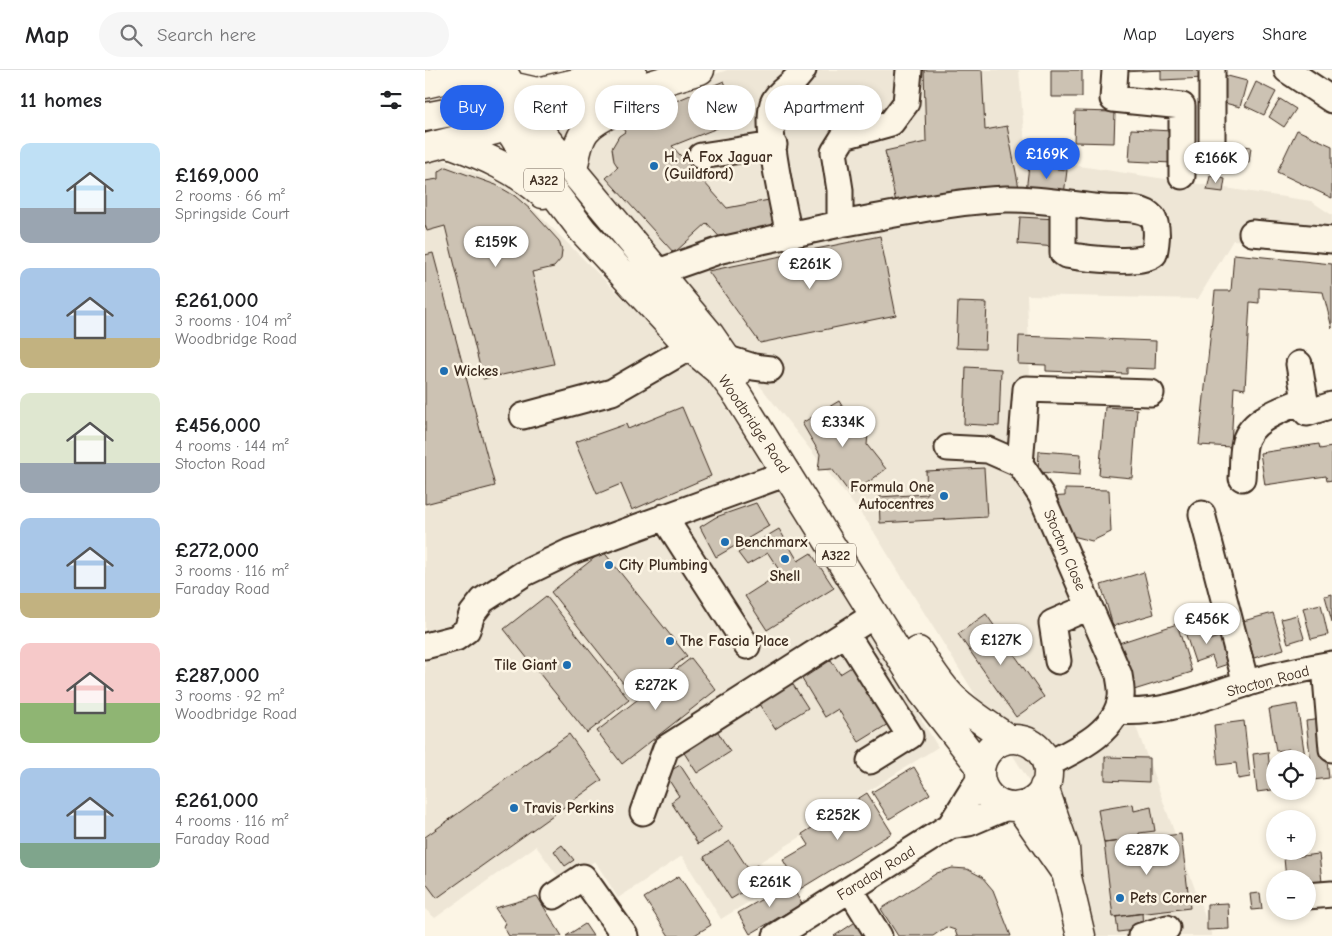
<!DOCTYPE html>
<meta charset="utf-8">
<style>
:root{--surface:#fff;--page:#f6f6f6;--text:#202124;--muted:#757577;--line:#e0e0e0;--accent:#2563eb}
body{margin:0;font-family:"Comic Neue",sans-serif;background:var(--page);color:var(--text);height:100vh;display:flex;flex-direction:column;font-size:19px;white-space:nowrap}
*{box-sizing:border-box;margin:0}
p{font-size:16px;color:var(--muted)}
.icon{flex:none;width:28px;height:28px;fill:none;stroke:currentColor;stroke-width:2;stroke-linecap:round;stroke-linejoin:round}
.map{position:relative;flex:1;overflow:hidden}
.details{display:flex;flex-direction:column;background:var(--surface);width:425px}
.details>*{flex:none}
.guide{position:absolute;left:15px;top:15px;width:475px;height:45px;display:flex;gap:10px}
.fabs{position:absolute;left:841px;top:680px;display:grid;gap:10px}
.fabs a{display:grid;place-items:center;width:50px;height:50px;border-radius:50%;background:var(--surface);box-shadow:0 2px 8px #0003;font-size:25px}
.price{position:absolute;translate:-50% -42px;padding:0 11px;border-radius:18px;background:#fff;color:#222;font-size:16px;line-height:32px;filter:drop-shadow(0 1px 2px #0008)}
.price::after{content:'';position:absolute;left:50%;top:30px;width:15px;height:11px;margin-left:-8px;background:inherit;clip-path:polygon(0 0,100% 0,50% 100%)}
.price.current{background:var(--accent);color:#fff}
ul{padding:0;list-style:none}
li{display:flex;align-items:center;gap:15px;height:125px;padding:0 20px}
li span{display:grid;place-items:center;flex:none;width:140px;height:100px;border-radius:10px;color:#555}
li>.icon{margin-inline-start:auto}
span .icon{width:60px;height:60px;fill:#fffc;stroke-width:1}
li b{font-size:21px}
h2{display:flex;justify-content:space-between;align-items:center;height:60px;padding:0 20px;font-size:21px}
.tag{padding:0 18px;border-radius:22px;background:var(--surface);box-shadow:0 2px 8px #0003;font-size:18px;line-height:45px}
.tag.current{background:var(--accent);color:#fff}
header{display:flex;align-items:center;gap:30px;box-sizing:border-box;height:70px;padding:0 25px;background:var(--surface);border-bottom:1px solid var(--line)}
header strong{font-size:24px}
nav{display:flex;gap:28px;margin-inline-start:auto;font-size:18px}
.search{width:350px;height:45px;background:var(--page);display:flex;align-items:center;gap:12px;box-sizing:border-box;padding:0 18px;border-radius:28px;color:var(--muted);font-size:19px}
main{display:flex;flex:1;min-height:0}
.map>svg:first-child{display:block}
.built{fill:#eee6d6}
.building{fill:#ccc2b3;stroke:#3b2a1e}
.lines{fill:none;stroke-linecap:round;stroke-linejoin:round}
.minor-casing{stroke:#3b2a1e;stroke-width:29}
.major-casing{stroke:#3b2a1e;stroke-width:31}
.minor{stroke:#fcf5e5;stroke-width:25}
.major{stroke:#fcf5e5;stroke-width:28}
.poi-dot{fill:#1f6fb2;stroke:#fcf5e5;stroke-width:2}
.labels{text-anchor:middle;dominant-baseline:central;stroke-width:5;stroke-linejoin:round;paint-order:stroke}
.shield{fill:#fcf5e5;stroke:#75675a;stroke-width:1}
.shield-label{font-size:14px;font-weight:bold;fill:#3b2a1e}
.poi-label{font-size:15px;font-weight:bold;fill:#3b2a1e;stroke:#fcf5e5;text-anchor:start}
.street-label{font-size:15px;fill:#3b2a1e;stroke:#fcf5e5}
</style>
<header>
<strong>Map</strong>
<div class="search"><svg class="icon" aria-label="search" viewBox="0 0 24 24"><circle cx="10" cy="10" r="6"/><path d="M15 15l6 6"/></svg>Search here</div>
<nav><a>Map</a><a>Layers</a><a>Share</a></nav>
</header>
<main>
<section class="details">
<h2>11 homes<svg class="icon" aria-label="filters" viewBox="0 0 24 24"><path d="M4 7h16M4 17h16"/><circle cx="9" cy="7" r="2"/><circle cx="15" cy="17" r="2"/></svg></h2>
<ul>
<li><span style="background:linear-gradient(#bfe0f5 65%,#9aa5b1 0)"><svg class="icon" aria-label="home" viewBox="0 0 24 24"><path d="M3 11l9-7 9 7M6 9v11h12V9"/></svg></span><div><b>£169,000</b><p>2 rooms · 66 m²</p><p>Springside Court</p></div></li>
<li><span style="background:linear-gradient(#a9c7e8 70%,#c2b280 0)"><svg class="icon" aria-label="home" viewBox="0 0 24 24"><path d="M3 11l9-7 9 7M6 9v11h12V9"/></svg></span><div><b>£261,000</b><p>3 rooms · 104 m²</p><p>Woodbridge Road</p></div></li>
<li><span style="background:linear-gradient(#dfe7d0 70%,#9aa5b1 0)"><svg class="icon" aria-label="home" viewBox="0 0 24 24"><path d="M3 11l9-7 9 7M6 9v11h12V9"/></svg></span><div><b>£456,000</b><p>4 rooms · 144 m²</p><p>Stocton Road</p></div></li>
<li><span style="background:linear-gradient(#a9c7e8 75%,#c2b280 0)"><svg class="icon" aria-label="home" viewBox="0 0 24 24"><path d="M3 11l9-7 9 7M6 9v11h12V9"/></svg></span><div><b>£272,000</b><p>3 rooms · 116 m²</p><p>Faraday Road</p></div></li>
<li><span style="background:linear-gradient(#f6c9c9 60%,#8fb573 0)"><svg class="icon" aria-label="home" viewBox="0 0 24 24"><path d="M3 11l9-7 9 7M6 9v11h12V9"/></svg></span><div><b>£287,000</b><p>3 rooms · 92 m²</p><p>Woodbridge Road</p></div></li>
<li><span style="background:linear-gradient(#a9c7e8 75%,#7fa58c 0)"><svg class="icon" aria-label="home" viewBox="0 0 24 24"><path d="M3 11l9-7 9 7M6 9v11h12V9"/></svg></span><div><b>£261,000</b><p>4 rooms · 116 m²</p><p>Faraday Road</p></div></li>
</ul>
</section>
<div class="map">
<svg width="907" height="866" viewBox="0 0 907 866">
<rect width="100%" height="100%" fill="#fcf5e5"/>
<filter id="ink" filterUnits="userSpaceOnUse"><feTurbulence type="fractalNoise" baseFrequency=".02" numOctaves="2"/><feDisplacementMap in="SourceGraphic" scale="10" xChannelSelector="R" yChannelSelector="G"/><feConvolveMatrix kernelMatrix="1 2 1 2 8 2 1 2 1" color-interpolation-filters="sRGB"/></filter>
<g filter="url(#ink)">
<path class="built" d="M302,0h292l7,88 285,43 21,14v34l-99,-9 -35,59 -171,-4 5,145 180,496h-119l-28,-97 -196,-315 -311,-394z
M19,90l68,28 202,201 143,224 81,134 -137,86 1,3 -42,26 15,24 -54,33 -39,-63 -64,42 -23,-37 -33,21 -26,-36 -101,72 -10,-9v-745z"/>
<path class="building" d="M499,0h58l3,60 22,-4 12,62 -121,24 -13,-61 41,-9z
M626,0h31v27h-31z
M699,0h81v8l-44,2v-10l-37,2z
M799,5l23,6 -7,26 -23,-6z
M299,11l16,38 -68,27 55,62 42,-8 7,30 -53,11 -16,-18 -33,30 -68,-75 12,-11 -4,-6 -2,-13 7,-12 6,-4 -4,-8z
M831,12l20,10 -12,23 -19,-9z
M855,29l16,10 -12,18 -15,-10z
M650,41l40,1 -1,31 -40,-1z
M706,59l42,2 -1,32 -43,-2z
M872,60l35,16v52l-55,-26z
M811,75l15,2 -2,15 -15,-2z
M604,96l38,4 -3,25 -38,-4z
M21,97l50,18 19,11 16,14 28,31 3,10 -1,8 -7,8 -22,5 22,92 -71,15 -38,-153 -18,5 -2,-6v-44l13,-2v-7z
M785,106l15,3 -2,13 -16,-2z
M595,147l37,2 -1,28 -38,-3z
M455,166l16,79 -136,28 -52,-72z
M8,183l62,233 -70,18v-249z
M809,184l98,10v64l-9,-36 -64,-4v15l-9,-1 -5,87 -11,-2 -3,60 -32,-2 16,-154h16z
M533,232l29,1 -2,46 -29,-1z
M594,266l137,5 -1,28 -28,-1v6l-81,-3v-6l-28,-1z
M541,297l35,2 -2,57 -35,-2z
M414,331l20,33 9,-1 -1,12 19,24 -35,26 -19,-26 -14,1 2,-16 -18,-31z
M257,337l29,69 -79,34 -11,-26 -24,10 -22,-52 51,-18 2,5z
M680,337l32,2 -5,69 -33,-3z
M894,374l1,5 12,-2v33l-5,1 -1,-5 -61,9 -5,-32z
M614,381l42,3 -1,21 -42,-3z
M559,398l3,49 -107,6 -1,-26 48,-3 -1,-23z
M640,419l44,1 2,42 -19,9 -19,-5 -26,-39 18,-1z
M331,433l13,23 -53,31 -16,-30 16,-10z
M354,459l19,32 13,-8 23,35 -67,42 -22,-34 36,-23 -13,-20 -21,12 -9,-12z
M178,481l84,105 -52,42 -84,-106z
M719,502l10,42 -41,12 -12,-41z
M907,524v28l-7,-26z
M121,526l83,104 -42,33 -83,-104z
M896,534l7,31 -17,4 -8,-31z
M848,543l11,36 -30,9 -11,-37z
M561,544l58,83 -28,20 -58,-83z
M872,545l7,23 -16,5 -7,-24z
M773,548l8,23 19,-6 9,27 -18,6 -4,-12 -17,6 -13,-39z
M752,554l15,48 -58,18 -15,-47z
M266,588l25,32 -94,74 -25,-33z
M406,590l9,14 13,-8 35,58 -29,18 -21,-33 -13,8 -23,-38z
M367,613l16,25 -33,21 -16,-25z
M872,634l8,53 -14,2 -2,-10 -13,2 -7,-42z
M897,649l7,59 -16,2 -7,-59z
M819,651l6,56 -12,2 -2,-16 -18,2 -4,-40z
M290,657l15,25 -33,21 -16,-25z
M144,664l33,46 -165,118 -12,-16v-45z
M843,682l4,38 -15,2 -4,-38z
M680,687l44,1v24l-44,-2z
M255,695l42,64 -24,15 -27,-42 8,-6 -14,-22z
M489,697l16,27 -41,25 -17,-27z
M442,723l25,40 -92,56 -17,-29 26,-15 -7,-11z
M708,734l1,7 17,-4 4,24 -16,2v6l-35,4 -6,-33z
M756,764l9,74 -77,9 -9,-74z
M305,771l19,29 8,-5 9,13 -35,21 -27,-42z
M137,775l12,15 -9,6 -11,-15z
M894,784l3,28 -15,2v-5h-21l-2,-21z
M527,798l15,1 15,8 11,13 18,46h-54l-2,-6 -9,-3 -13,9h-35l-17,-27 56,-36z
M254,806l32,49 -18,11h-24l-25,-38z
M365,813l12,21 -52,30 -12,-21z
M835,823l2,16 -10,1 -2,-16z
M112,826l25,40h-53l-6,-10 3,-2 -11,-16z
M803,833l1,26 -22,1v-26z
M717,843l1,16 -25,3 -2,-15z
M432,851l9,15h-32z
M160,854l8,12h-27z"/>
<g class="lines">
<defs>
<path id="minor" d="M690,0l-2,29 69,7v70
M787,0v78
M862,0l45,30
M276,86l73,-11
M415,154c55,-9 111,-23 166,-25 32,-1 66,6 99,9 13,1 38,-2 47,9 7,9 4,28 2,37 -12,12 -70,4 -88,1l-3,-2v-49
M827,163l80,7
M364,165l51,-11v-34l-6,-38 10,-16 47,-13 15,-20 3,-33
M233,202l63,-22 68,-15c-5,-26 -26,-114 -15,-134 6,-12 20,-16 29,-31
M300,288l29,9 16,2
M874,294l8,49 25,-8
M98,346l89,-24 78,-45
M523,378l40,2 32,14 21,31 78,180c1,7 3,15 2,22 -5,36 -46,53 -75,68
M595,394l6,-75 125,4
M817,408c1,-11 0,-22 2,-32 4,-27 40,-37 61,-46
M777,444l44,170
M239,447l83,129
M421,564l64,102 -40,25
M0,576l31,-8 11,-8 5,-16 11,-14 40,-26 46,-22 218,-79
M633,591l-6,-38 37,-16
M900,596l7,83
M692,641c46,4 86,-14 128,-27 28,-9 58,-15 87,-20
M218,742l23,-64 207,-132
M525,756l30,-48
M425,819l29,47
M129,826l29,-19 42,59
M882,826l25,-2
M351,866l174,-110 19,-3 40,-17
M716,866l26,-8"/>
<path id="major" d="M77,0l29,51 179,214 27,39
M49,2l51,83 58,76 107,116 30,25 18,24 185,297 57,73
M0,14l61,-14
M77,14l35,8 95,-22
M0,47l52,-10 33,4
M24,73c35,13 66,26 94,51
M0,78l106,-27 169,-51
M148,101c7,-43 11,-44 49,-64
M493,581c11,16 21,33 35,47 17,16 37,28 56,41
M555 703a34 34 0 1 1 68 0a34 34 0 1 1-68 0Z
M619,717l21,61 2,29 14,59
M594,736l44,63"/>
</defs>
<use href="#minor" class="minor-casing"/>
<use href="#major" class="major-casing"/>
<use href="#minor" class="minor"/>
<use href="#major" class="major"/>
</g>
</g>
<g class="poi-dot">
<circle cx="229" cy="96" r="5"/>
<circle cx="19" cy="301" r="5"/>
<circle cx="519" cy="426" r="5"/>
<circle cx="300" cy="472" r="5"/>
<circle cx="360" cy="489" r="5"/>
<circle cx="184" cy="495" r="5"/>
<circle cx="245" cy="571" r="5"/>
<circle cx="142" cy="595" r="5"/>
<circle cx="89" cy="738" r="5"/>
<circle cx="695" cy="828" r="5"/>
</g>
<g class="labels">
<g class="shield">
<rect x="99" y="98.5" width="40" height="23" rx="4"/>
<rect x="391" y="473.5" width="40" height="23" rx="4"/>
</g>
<g class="shield-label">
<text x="119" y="110">A322</text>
<text x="411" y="485">A322</text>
</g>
<g class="poi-label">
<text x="239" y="87">H. A. Fox Jaguar<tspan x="239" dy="17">(Guildford)</tspan></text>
<text x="29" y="301">Wickes</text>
<text x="509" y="417" text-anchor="end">Formula One<tspan x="509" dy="17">Autocentres</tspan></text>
<text x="310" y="472">Benchmarx</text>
<text x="194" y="495">City Plumbing</text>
<text x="360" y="506" text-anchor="middle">Shell</text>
<text x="255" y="571">The Fascia Place</text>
<text x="132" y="595" text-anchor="end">Tile Giant</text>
<text x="99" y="738">Travis Perkins</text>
<text x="705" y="828">Pets Corner</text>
</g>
<g class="street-label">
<text transform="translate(329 354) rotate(56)">Woodbridge Road</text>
<text transform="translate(640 480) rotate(67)">Stocton Close</text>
<text transform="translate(843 611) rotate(-15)">Stocton Road</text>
<text transform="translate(451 803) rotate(-32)">Faraday Road</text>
</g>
</g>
</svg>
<div class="fabs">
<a><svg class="icon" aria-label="locate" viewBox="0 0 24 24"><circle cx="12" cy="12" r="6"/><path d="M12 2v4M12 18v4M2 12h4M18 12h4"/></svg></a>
<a>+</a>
<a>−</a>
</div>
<b class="price current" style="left:622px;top:110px">£169K</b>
<b class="price" style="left:791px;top:114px">£166K</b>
<b class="price" style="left:71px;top:198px">£159K</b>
<b class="price" style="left:385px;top:220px">£261K</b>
<b class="price" style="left:418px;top:378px">£334K</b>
<b class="price" style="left:782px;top:575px">£456K</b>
<b class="price" style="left:576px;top:596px">£127K</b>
<b class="price" style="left:231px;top:641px">£272K</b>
<b class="price" style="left:413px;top:771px">£252K</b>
<b class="price" style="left:722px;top:806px">£287K</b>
<b class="price" style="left:345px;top:838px">£261K</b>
<div class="guide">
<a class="tag current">Buy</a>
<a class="tag">Rent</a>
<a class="tag">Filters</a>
<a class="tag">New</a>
<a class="tag">Apartment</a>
</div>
</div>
</main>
